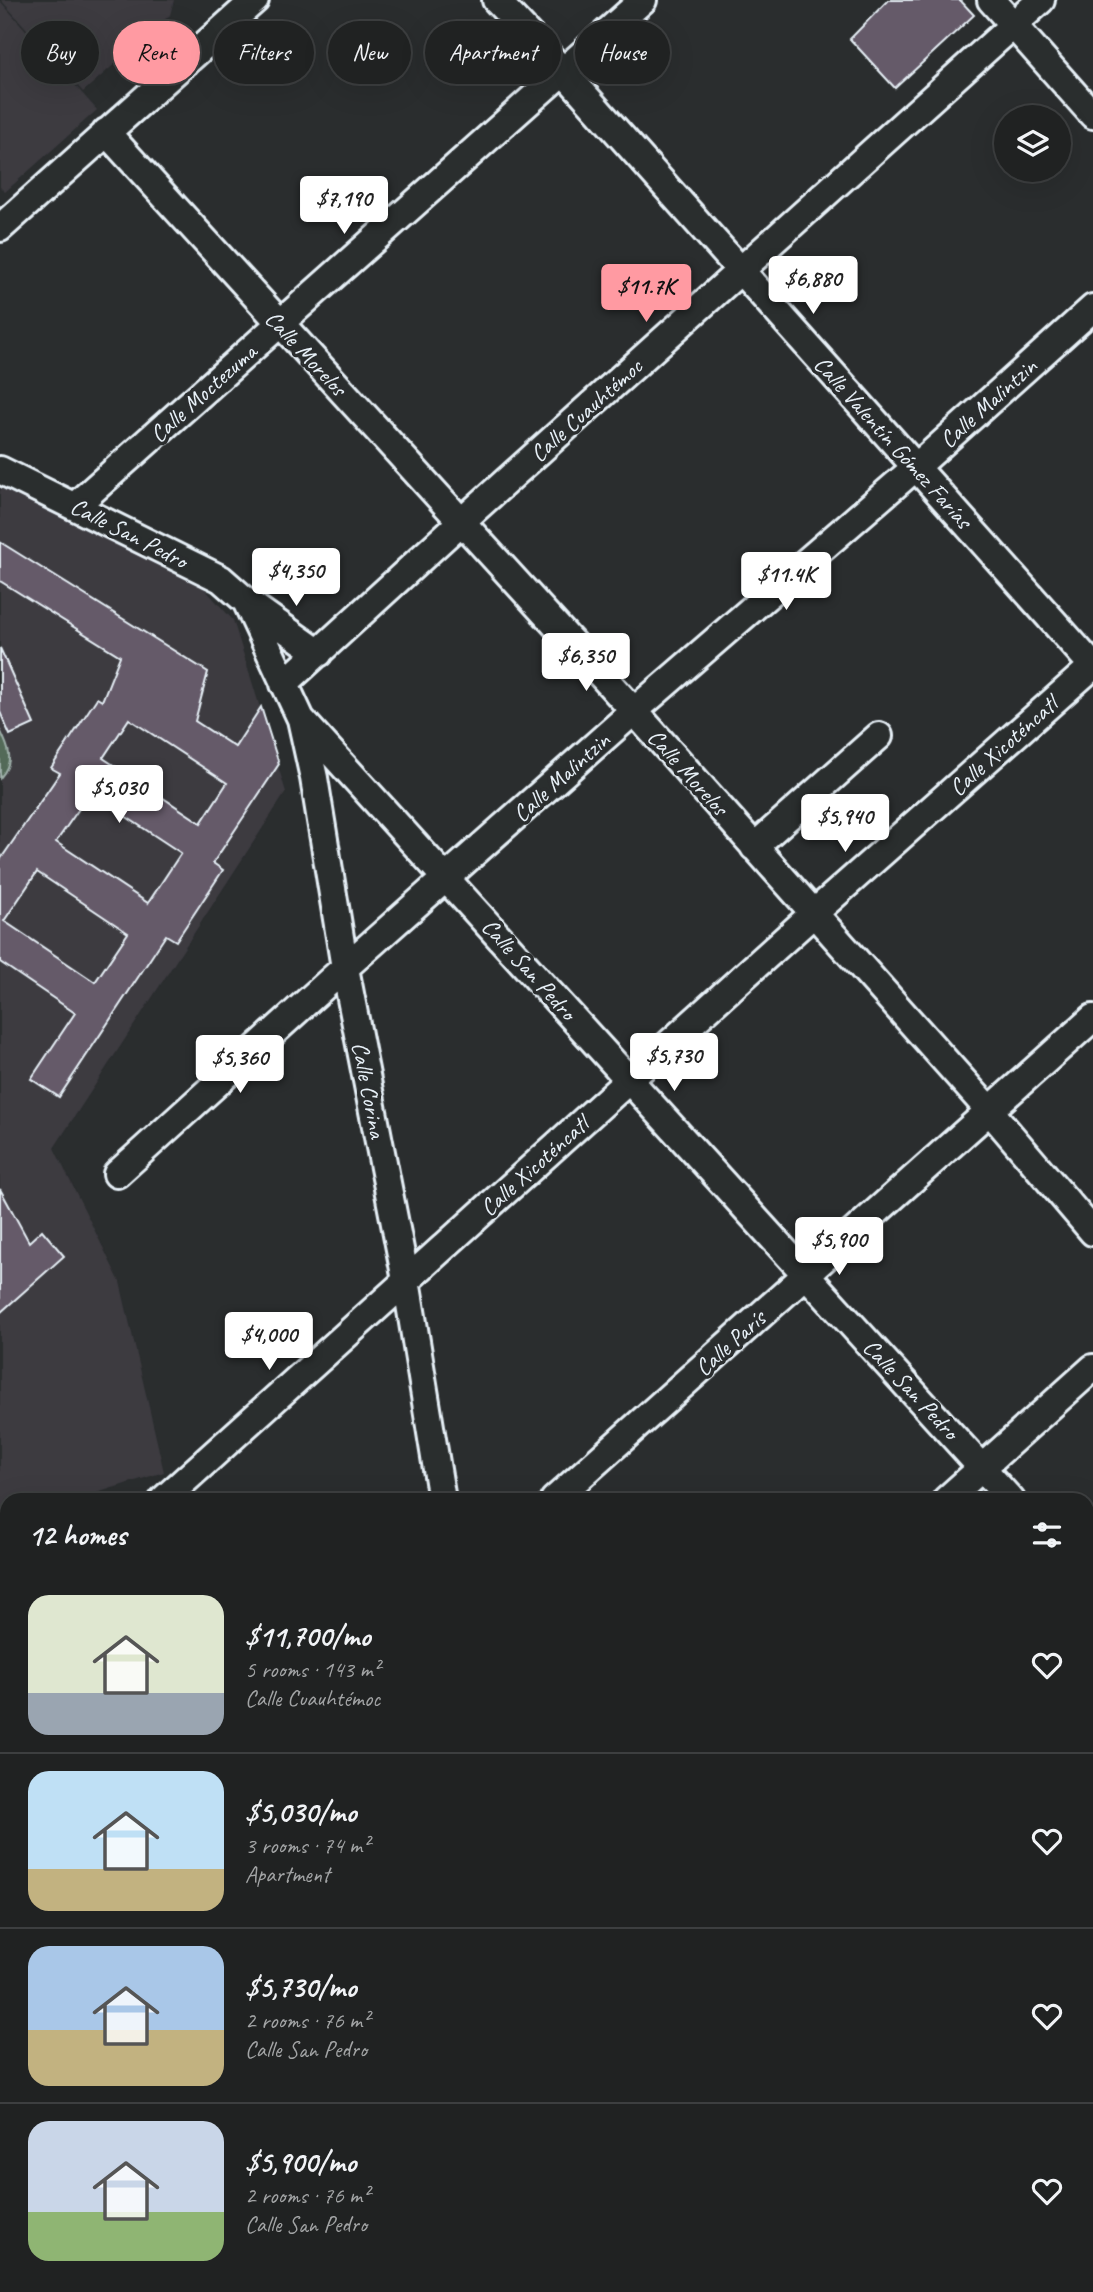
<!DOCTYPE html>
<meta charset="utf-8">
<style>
:root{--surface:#202222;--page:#2d2f2f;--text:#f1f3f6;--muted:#a2a4a5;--line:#3d3f40;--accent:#ff9aa2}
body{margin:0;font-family:Caveat,sans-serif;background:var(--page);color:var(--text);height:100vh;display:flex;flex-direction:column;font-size:26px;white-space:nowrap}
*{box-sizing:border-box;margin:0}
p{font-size:23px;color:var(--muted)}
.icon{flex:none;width:38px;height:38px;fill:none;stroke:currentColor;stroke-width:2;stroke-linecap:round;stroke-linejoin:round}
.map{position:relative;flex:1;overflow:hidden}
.drawer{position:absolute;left:0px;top:1493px;width:1094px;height:800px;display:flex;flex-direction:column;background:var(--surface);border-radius:21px 21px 0 0;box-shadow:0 7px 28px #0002,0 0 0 2px var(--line)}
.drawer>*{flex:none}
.guide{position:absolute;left:21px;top:21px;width:700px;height:63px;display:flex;gap:14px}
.fabs{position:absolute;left:994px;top:105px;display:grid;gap:14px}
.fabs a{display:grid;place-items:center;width:77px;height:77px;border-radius:50%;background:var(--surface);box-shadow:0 7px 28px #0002,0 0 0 2px var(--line);font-size:35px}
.price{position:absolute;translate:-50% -60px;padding:0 16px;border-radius:7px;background:#fff;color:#222;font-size:23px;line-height:46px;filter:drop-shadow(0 2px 4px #0008)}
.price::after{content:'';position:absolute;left:50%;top:42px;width:21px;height:16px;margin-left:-10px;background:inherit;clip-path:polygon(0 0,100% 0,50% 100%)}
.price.selected{background:var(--accent);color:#111}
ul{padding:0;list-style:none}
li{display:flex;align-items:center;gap:21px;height:175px;padding:0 28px}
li+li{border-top:2px solid var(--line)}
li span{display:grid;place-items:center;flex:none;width:196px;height:140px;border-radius:21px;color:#555}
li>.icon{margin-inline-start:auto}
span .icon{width:84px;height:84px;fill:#fffc;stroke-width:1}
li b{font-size:30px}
h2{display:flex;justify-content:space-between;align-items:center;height:84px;padding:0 28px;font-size:30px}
.tag{padding:0 24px;border-radius:32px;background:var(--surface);box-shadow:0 7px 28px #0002,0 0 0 2px var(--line);font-size:24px;line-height:63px}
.tag.selected{background:var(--accent);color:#111}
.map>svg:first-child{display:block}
.built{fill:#3c3a40}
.green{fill:#526a58;stroke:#9daea8;stroke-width:2}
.building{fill:#655a69;stroke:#e8f1f8;stroke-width:2;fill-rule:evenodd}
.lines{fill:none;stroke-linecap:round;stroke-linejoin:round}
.minor-casing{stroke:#e8f1f8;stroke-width:32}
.major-casing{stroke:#e8f1f8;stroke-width:38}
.highway-casing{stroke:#e8f1f8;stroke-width:44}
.minor{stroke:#2a2d2e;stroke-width:26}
.major{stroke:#2a2d2e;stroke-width:33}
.highway{stroke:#2a2d2e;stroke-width:38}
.labels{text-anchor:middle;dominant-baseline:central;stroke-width:7;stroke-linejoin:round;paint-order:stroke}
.street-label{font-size:24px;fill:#e8f1f8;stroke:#2a2d2e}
</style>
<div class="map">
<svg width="1093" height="2292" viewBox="0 0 1093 2292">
<rect width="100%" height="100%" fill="#2a2d2e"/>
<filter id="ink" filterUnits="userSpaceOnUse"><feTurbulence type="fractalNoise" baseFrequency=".0143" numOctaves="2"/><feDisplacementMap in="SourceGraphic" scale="14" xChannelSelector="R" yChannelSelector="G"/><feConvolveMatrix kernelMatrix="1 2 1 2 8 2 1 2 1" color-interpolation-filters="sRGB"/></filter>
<g filter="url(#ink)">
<path class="built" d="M1,0h173l-4,15 -87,77z
M0,1l97,109 -92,82 -5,-5z
M5,483l187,92 41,45 53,172 -232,356 66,134 44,190 -90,28h-67v21l-7,2v-1032z"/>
<path class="green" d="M0,730c9,18 15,31 0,48z
M1087,2183l6,7v102h-97l-4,-6h95z
M881,2286h89l3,6h-104z"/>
<path class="building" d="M888,0h72l14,15 -79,73 -45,-49z
M0,542l208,130 -13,49 40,26 26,-40 18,57 -66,99 10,7 -47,71 -10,-6 -107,162 -28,-18 44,-66 -75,-51v-102l60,-87 -9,-5 46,-70 5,3 18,-45 -120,-75zM129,719l98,64 -26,40 -98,-65zM90,793l91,60 -33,50 -92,-61zM37,872l91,61 -33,49 -91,-61z
M0,648l34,76 -24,11 -10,-23z
M0,1189l29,53 13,-12 22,26 -64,57z"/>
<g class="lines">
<defs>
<path id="minor" d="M496,0l67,71 530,595
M991,0l102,115
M106,132l528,579 355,399 104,122
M0,228l255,-228
M0,470l221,109 25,22 55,118 13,59 31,190 61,312 36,220
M75,506l568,-506
M246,601l73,52
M284,684l178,-163 579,-521
M301,719l710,781
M754,847l125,-111
M117,1174l214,-194 303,-269 282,-244 177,-159
M163,1500l650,-586 280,-248
M554,1500l539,-482
M946,1500l147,-132
M1087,1585l6,7
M0,1647l7,-6
M1087,1725l6,-6
M0,1918l5,10
M975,2286l3,6
M59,2292l7,-6
M454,2292l8,-6
M845,2292l13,-6"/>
<path id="major" d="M1087,2024l6,-3
M1087,2146l6,-3
M562,2292l12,-6
M797,2292l13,-6"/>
<path id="highway" d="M1087,2074l6,-3
M1087,2109l6,-3
M603,2292l13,-6
M650,2292l13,-6
M722,2292l13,-6"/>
</defs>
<use href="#minor" class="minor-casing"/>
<use href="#major" class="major-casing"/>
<use href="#highway" class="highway-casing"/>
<use href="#minor" class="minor"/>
<use href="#major" class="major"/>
<use href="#highway" class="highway"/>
</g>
</g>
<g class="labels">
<g class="street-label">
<text transform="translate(306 353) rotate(47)">Calle Morelos</text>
<text transform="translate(203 393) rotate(-42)">Calle Moctezuma</text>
<text transform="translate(988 403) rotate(-42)">Calle Malintzin</text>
<text transform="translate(586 410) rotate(-42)">Calle Cuauhtémoc</text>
<text transform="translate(893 442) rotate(48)">Calle Valentín Gómez Farías</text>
<text transform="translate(129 533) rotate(27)">Calle San Pedro</text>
<text transform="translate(1003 746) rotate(-42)">Calle Xicoténcatl</text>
<text transform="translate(688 772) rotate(48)">Calle Morelos</text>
<text transform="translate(561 777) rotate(-42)">Calle Malintzin</text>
<text transform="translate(529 969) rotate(48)">Calle San Pedro</text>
<text transform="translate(369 1090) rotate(79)">Calle Corina</text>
<text transform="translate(534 1166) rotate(-42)">Calle Xicoténcatl</text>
<text transform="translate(730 1343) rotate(-42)">Calle París</text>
<text transform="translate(911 1389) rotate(47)">Calle San Pedro</text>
</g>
</g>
</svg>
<div class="fabs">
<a><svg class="icon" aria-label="layers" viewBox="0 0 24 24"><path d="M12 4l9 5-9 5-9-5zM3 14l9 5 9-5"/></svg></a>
</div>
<b class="price" style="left:344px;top:236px">$7,190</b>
<b class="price" style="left:813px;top:316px">$6,880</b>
<b class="price selected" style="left:646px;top:324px">$11.7K</b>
<b class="price" style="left:296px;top:608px">$4,350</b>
<b class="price" style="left:786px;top:612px">$11.4K</b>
<b class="price" style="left:586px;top:693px">$6,350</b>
<b class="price" style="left:119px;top:825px">$5,030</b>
<b class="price" style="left:845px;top:854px">$5,940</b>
<b class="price" style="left:674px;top:1093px">$5,730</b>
<b class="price" style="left:240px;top:1095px">$5,360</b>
<b class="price" style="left:839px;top:1277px">$5,900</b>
<b class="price" style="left:269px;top:1372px">$4,000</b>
<div class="guide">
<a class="tag">Buy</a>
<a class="tag selected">Rent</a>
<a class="tag">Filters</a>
<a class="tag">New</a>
<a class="tag">Apartment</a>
<a class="tag">House</a>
</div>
<section class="drawer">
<h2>12 homes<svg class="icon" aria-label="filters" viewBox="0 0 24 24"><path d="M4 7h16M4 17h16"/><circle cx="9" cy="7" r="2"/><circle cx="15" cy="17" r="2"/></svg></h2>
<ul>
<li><span style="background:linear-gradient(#dfe7d0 70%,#9aa5b1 0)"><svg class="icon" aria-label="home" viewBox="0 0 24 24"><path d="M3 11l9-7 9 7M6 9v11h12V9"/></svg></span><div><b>$11,700/mo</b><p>5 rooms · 143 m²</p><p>Calle Cuauhtémoc</p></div><svg class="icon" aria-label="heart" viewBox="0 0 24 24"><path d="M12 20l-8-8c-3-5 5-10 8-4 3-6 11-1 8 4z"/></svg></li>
<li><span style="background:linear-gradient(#bfe0f5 70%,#c2b280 0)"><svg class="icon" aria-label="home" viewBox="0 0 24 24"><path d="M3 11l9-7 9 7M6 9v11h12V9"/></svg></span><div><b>$5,030/mo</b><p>3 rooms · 74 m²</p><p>Apartment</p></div><svg class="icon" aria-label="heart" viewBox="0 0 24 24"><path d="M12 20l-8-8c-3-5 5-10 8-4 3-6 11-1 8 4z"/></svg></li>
<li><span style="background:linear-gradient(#a9c7e8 60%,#c2b280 0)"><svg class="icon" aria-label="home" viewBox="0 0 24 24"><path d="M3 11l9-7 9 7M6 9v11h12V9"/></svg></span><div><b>$5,730/mo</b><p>2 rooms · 76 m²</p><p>Calle San Pedro</p></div><svg class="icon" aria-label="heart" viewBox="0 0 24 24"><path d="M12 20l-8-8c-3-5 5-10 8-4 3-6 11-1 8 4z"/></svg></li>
<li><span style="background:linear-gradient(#c9d6e8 65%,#8fb573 0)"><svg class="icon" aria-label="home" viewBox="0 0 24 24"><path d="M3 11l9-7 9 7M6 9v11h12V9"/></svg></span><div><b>$5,900/mo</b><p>2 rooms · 76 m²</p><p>Calle San Pedro</p></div><svg class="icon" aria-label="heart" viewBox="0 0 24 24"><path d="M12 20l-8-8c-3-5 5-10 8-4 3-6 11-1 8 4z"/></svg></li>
</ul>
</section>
</div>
